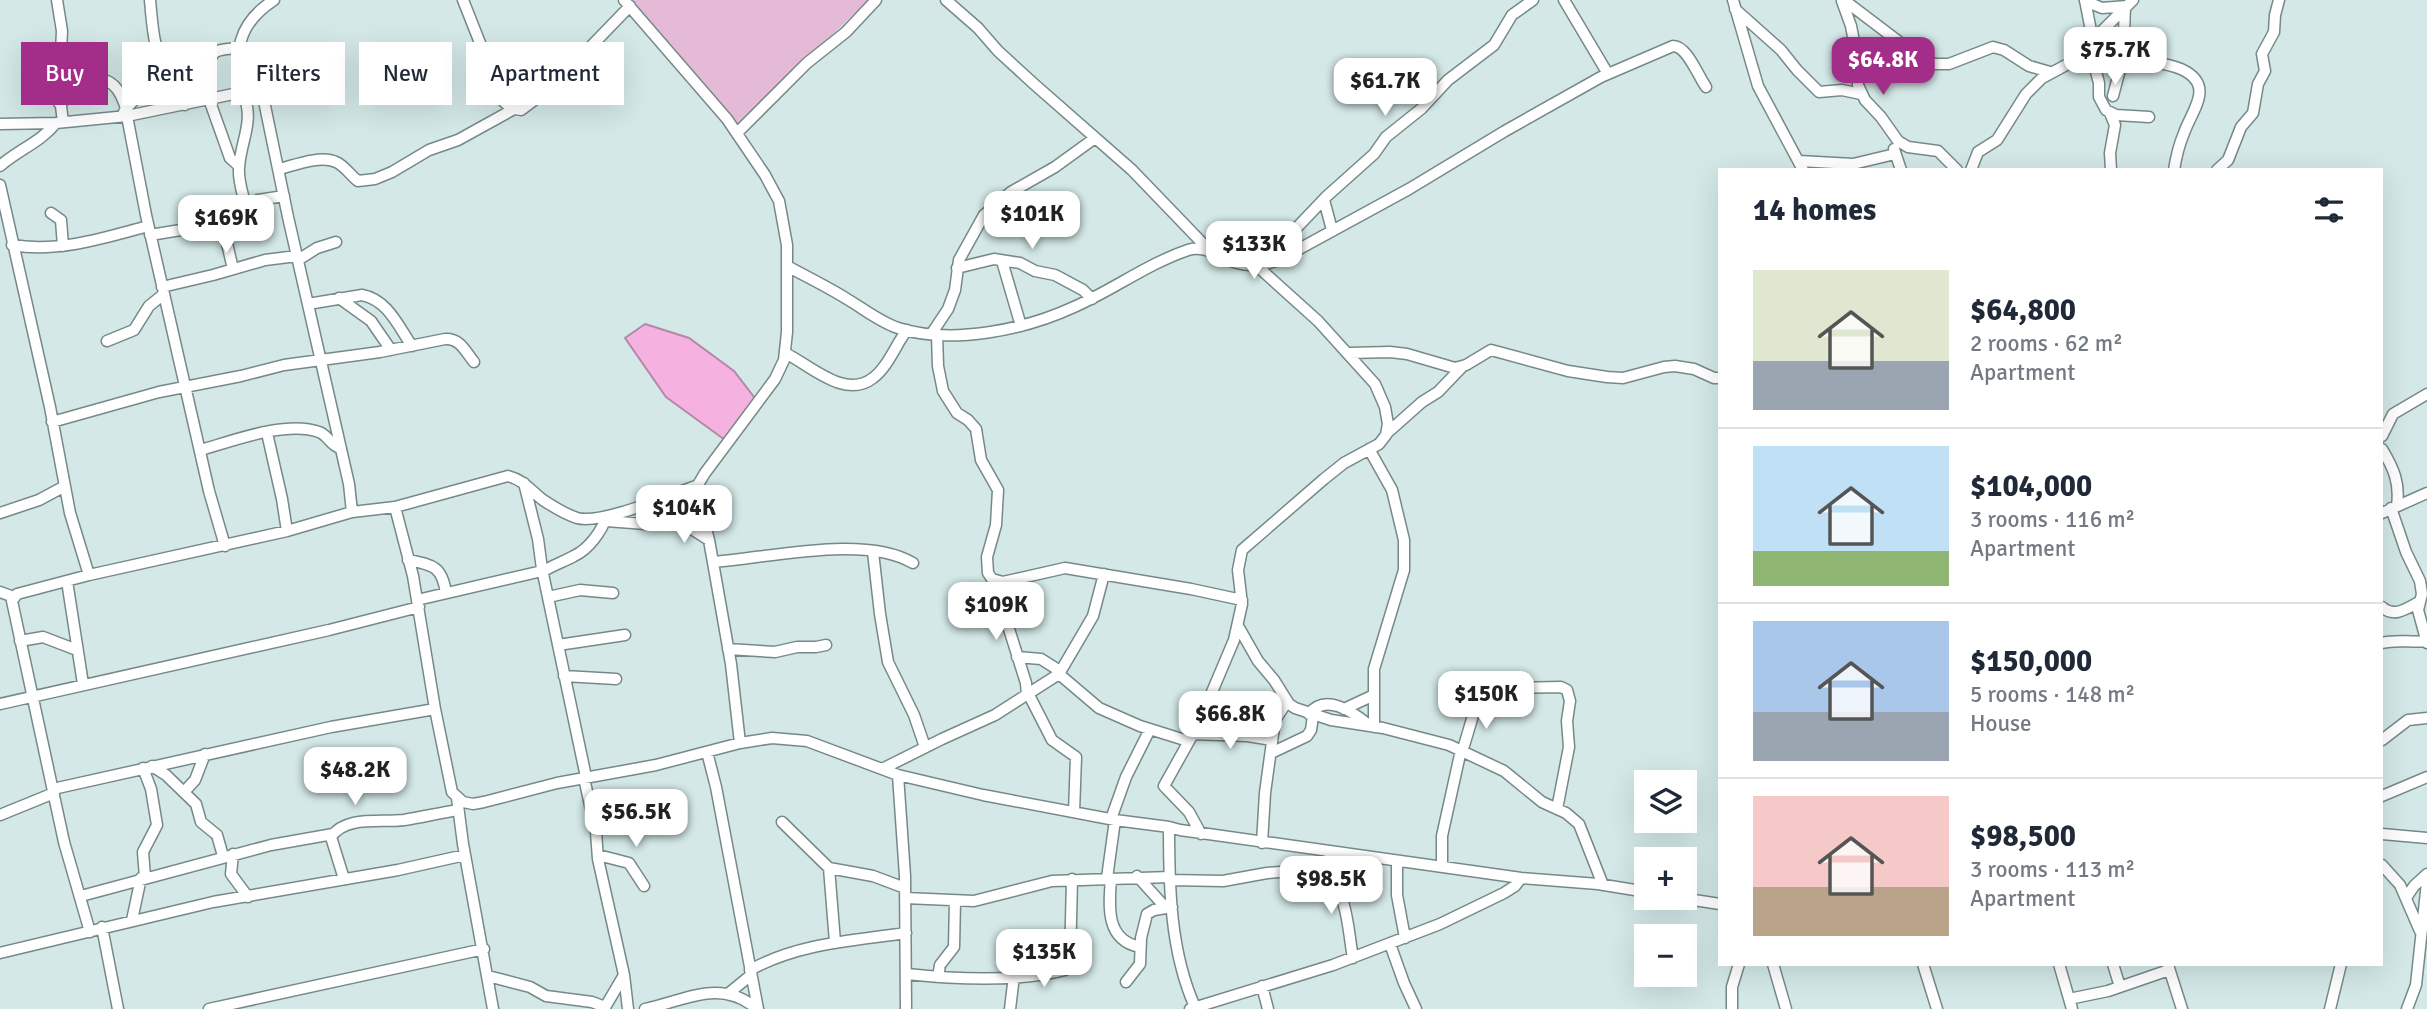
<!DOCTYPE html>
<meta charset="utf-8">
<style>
:root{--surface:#fff;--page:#f2f2f3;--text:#1f2937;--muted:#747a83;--line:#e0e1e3;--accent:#a22e89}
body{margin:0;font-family:Signika,sans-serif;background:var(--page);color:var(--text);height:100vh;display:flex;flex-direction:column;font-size:26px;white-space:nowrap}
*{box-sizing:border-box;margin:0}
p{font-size:23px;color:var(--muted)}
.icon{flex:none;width:38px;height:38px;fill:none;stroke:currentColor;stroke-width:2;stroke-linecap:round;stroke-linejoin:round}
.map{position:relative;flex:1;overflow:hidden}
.drawer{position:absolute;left:1718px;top:168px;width:665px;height:798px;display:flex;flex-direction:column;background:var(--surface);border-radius:0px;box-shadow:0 7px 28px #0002}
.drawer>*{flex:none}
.guide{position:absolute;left:21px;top:42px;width:665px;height:63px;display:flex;gap:14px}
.buttons{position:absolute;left:1634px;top:770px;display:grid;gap:14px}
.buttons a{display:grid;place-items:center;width:63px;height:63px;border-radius:0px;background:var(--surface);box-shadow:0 7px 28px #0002;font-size:35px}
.price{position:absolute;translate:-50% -60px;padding:0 16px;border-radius:14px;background:#fff;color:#222;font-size:23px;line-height:46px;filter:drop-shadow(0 2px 4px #0008)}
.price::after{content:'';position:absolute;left:50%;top:42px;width:21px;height:16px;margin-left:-10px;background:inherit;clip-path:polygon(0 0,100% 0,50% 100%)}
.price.active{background:var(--accent);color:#fff}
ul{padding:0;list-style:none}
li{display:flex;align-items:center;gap:21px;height:175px;padding:0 35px}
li+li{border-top:2px solid var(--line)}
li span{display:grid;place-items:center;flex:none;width:196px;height:140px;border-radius:0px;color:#555}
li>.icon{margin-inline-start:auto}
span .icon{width:84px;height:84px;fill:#fffc;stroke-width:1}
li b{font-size:30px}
h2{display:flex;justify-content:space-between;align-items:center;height:84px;padding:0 35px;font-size:30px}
.pill{padding:0 24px;border-radius:0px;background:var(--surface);box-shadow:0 7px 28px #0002;font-size:24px;line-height:63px}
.pill.active{background:var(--accent);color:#fff}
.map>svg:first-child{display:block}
.green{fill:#e4bad7}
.water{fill:#f5b2e1;stroke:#b488a8;stroke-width:2}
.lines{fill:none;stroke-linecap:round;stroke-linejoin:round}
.minor-casing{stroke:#768988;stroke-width:13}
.minor{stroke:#fff;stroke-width:10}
</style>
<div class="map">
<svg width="2427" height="1009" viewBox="0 0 2427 1009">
<rect width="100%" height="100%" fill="#d3e8e7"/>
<path class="green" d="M622,0h246l-134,130z"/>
<path class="water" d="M645,324l44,14 45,33 23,30 -32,39 -59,-43 -41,-59z"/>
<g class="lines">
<defs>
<path id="minor" d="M57,0l5,31 -3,59 4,32
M150,0c2,24 4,50 15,72 6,13 17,18 20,33
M463,0l40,101 8,7 10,2 24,-18 26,-25 59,-61
M624,0l103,119 38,56 14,26 8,44v87l-3,28 -9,19 -70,94 -6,10 -2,11 12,46 22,124 9,79
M946,0l32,28 20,23 36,33 98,86 78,81
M1564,0l44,74
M1733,0l25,86 45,84
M1844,0l79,60 12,4h14l44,-17 11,3 25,16 21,6
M1842,1l9,25 7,36v23l7,15 16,17 17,24 10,6 30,4 19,19
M2085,1l17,7 25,-2
M1735,9l46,41 16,20 22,22 23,-2 19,4
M2091,42l42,-42
M2090,49l9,34v14l7,13 10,5 33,2
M2123,55c18,6 42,7 58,14 35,16 11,41 3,64 -5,12 -8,24 -10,37
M242,92c-8,-40 -5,-68 32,-92
M243,92c12,31 -2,46 -4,76 -1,14 4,26 7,39
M183,95l22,-17c9,-26 1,-28 34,-30
M2113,96l10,-38 2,-51
M209,99l21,59 9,8
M59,103l42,-24c15,3 20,15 25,29
M2110,113l5,12 -5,28 1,17
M123,114c4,-10 14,-14 19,-23 8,-14 9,-30 14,-46
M127,116l19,99 63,276 16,55
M0,124l56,-1 71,-7 116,-24 16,3 5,6 24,116 61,267 3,28
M737,133l70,-70 39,-31 30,-32
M1894,149l7,21
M1799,161l54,3 42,-10
M0,166c18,-16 41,-24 56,-43
M279,169c16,-4 41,-14 57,-7 9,4 14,13 22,19l17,-2 17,-7 37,-22 29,-10 56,-31
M1971,170l7,-18 19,-12 29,-46 16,-16 39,-21 9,-8 2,-13 -7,-36
M2217,170l11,-10 13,-33 12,-14 5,-29 7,-13 -3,-17 12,-22 1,-17 4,-15
M0,185l50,222 20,106 19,62
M1324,200l8,30
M51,213l10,7 2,26
M221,218l12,51
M150,235l37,-6 47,-16 24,-13 26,-4
M12,245c46,8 92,-7 136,-19
M298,260l19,-12 19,-6
M1002,261l19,65
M1262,264l65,-68 47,-42 12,-17 35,-28 27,-29 46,-35 18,-30 21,-15
M787,266c20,11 41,21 60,33 17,10 33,23 51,29 54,17 126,2 176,-21 39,-17 73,-43 114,-57 17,-6 33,9 49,13 14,4 28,2 42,-3l130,-71 96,-58 96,-54 72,-31c14,0 24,28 33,41
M957,268l37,-9 26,4 15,8 20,4 28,15 9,9
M162,287l51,-12 52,-15 32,-4
M339,298l32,23 20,29
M308,304l54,-9c26,5 36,31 50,51
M932,333l16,-24 7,-19 4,-30 25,-45 27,-23 44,-25 40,-29
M937,334l1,32 5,25 14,22 11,7 8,9 5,31 17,30 -2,35 -9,32 1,16 4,6 11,3 62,-14 126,21 51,11
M107,341l27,-11 15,-24 15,-12
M785,353c25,12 60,47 88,25 15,-11 23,-34 34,-48
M1349,353l41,-1 17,2 48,14 11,-3 25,-15 77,21 39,6 16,1 41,-11 11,-1 19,3 20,9h6
M52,422l107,-30 82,-16 43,-11 96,-13 65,-13c15,-1 20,12 29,23
M267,433l15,66 5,32
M1386,434l36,-32 16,-10 24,-25
M2382,436l11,-22 34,-20
M1369,449l23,41 12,50v30l-30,99v58
M2382,449c12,20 18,34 15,57
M201,450c31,-9 86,-30 118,-18 9,3 11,13 21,16
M524,483l14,56 4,30 44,208
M395,507l18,69 22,133 17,83 11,10 10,2 11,-2 73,-19 99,-18 84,-22 32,-5 35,3 91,34 85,20 132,25 54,7 11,3 341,48 77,6 49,8
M2391,508l15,44 14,29 2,13 -4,16 9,33
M0,513l39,-13 26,-14
M2382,513l45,-20
M676,519l33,21
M606,521l40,3 56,-10
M873,552l7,62 8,48 26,53 11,32
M408,560c25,5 34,6 38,33
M713,562c55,-4 152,-28 200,1
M542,572c11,-7 21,-10 32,-16 15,-7 27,-24 33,-40
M67,581l16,103
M1000,582l9,47 17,54 1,13
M0,592l14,5
M548,597l32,-7 33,3
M417,600l125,-29
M2382,607c12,11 24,2 37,-5
M1238,626l20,35 16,19 15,24 6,4 36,12 52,8 66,17 55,26 38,31 24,11 13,11 24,61
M20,641l23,-4 34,13
M2382,643c15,-4 29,0 45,-2
M558,645l67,-10
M728,649l47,3 22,-5h19l10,-2
M1017,657l24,2 19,12
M1059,674l40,34 41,18 48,15
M564,676l52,3
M1516,688l45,-1 6,3 3,11 -3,20 2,26 -12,62
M1029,695l23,45 24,17 -2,55
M0,704l329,-74 90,-23
M1344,709l30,-14
M1309,714c16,-21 43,-3 60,11
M1191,734l57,2 24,4
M2382,740l26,-20 19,-2
M1462,751c4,-9 14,-50 18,-53 4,-4 11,-3 16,-3
M707,752l9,35 42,222
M1271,753l36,-17 4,-6 2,-14
M152,766l14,9 30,29 5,18 16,13 6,21
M143,768l8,21 6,36 -14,27 2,25
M882,769l60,-30 53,-24 64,-41 34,-58 11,-42
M898,775l7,101 1,133
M584,778l12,54 2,27 26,116 4,34
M53,789l278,-62 104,-18
M184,792l11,-12 10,-26
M2382,796l45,-19
M457,798l6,46 30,165
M0,815l54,-22
M1111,819l15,-42 24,-48
M782,822l47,46 44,8 32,12
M1169,827c0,60 1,124 26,180
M1201,834l-12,-22 -25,-26 34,-61 36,-85 8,-36 -4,-34 4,-20 82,-71 20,-16 35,-19 7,-9 2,-11 -3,-17 -10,-23 -57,-63 -62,-56
M2382,834l45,4
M1262,843l3,-50 10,-73 12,-18
M233,854l-2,20 17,23
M598,855l31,8 15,23
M1397,861v34l8,43
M2382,865l18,20 20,46
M1316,866c32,17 31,59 37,92
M1442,867v-31l19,-86
M829,868l6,74
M1137,876l29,32
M1107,878l8,-58
M1111,878c-2,28 -6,62 29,69
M344,879l-13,-42c15,-22 50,-14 73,-17 18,-3 36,-7 54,-10
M1170,880l53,1 44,-8 26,-2 30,-8 14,-10
M81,896l190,-51 62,-11
M905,898l69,3 78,-20 118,-4
M1681,898l39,6
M2406,898l8,-12 13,-12
M132,920l9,-42
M102,927l16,82
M90,932l-26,-90 -52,-241 5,-7 72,-19 198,-44 65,-19 43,-5 113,-31c16,4 23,15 35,24 9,6 25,15 34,18 25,7 95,-24 122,-33
M1390,944l14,39 12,26
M0,953l213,-51 185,-32 67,-15
M1773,964l13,45
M1923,964l14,45
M2059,964l13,45
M2113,964l7,23
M2168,965l14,44
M750,970c49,-27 102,-29 156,-37
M907,974c47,5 112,8 158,-4l5,-8 2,-83
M488,976l42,11 16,9 46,6 13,5
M938,977l2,-12 14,-18 1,-46
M1126,982l14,-18 1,-26 6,-24 7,-4 18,-3
M1262,986l6,23
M729,993l22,-18
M2069,999l39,-8 61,-21
M209,1009l275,-60
M604,1009l20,-34
M645,1009c41,-9 76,-31 112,0
M1010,1009l4,-33
M1190,1009l143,-44 107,-41 64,-31 11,-7 6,-8
M1732,1009v-22l7,-23
M2330,1009l11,-45
M2407,1009l9,-24 11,-103"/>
</defs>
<use href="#minor" class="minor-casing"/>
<use href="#minor" class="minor"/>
</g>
</svg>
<div class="buttons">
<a><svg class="icon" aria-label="layers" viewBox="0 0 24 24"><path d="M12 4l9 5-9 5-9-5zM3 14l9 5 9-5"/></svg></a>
<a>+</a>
<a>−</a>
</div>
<b class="price" style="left:2115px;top:87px">$75.7K</b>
<b class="price active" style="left:1883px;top:97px">$64.8K</b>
<b class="price" style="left:1385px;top:118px">$61.7K</b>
<b class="price" style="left:1032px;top:251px">$101K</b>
<b class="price" style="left:226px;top:255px">$169K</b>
<b class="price" style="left:1254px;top:281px">$133K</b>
<b class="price" style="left:684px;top:545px">$104K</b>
<b class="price" style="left:996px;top:642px">$109K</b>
<b class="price" style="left:1486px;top:731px">$150K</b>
<b class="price" style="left:1230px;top:751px">$66.8K</b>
<b class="price" style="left:355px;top:807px">$48.2K</b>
<b class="price" style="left:636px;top:849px">$56.5K</b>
<b class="price" style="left:1331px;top:916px">$98.5K</b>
<b class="price" style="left:1044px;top:989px">$135K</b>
<div class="guide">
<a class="pill active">Buy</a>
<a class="pill">Rent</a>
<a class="pill">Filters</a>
<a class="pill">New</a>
<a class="pill">Apartment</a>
</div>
<section class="drawer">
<h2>14 homes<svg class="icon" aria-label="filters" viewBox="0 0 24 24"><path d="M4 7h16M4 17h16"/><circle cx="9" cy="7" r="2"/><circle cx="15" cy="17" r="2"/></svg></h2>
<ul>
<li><span style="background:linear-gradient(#dfe7d0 65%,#9aa5b1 0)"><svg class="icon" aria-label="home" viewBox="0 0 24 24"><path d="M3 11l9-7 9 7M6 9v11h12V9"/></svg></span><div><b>$64,800</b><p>2 rooms · 62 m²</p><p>Apartment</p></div></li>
<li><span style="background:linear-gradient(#bfe0f5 75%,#8fb573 0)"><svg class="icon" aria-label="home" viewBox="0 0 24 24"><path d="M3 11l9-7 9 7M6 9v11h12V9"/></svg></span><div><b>$104,000</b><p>3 rooms · 116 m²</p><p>Apartment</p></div></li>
<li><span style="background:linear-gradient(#a9c7e8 65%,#9aa5b1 0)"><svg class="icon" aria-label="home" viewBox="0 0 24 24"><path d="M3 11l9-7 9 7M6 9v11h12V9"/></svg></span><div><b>$150,000</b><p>5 rooms · 148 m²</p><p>House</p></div></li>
<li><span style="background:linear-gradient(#f6c9c9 65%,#b9a48a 0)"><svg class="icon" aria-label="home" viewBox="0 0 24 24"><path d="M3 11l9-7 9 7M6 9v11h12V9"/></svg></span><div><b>$98,500</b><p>3 rooms · 113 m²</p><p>Apartment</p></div></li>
</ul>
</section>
</div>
